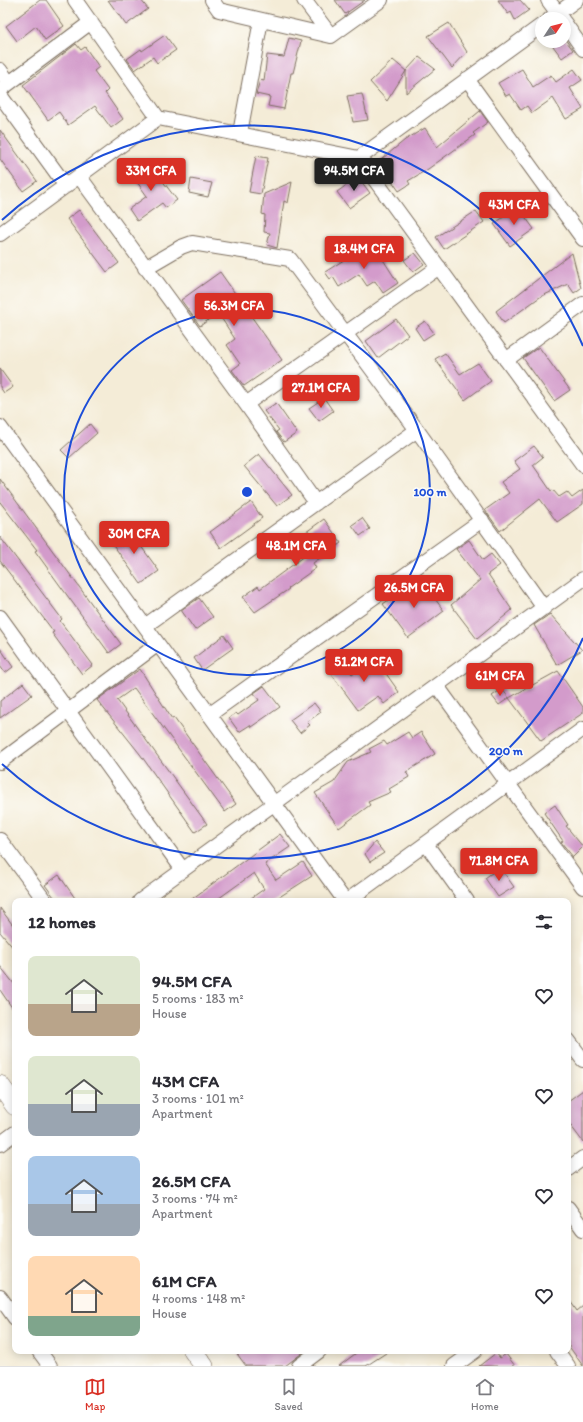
<!DOCTYPE html>
<meta charset="utf-8">
<style>
:root{--surface:#fff;--page:#f7f7f7;--text:#2b2b33;--muted:#7c7c81;--line:#e1e1e2;--accent:#d93025}
body{margin:0;font-family:Itim,sans-serif;background:var(--page);color:var(--text);height:100vh;display:flex;flex-direction:column;font-size:15px;white-space:nowrap}
*{box-sizing:border-box;margin:0}
p{font-size:13px;color:var(--muted)}
.icon{flex:none;width:22px;height:22px;fill:none;stroke:currentColor;stroke-width:2;stroke-linecap:round;stroke-linejoin:round}
.map{position:relative;flex:1;overflow:hidden}
.drawer{position:absolute;left:12px;top:898px;width:559px;height:456px;display:flex;flex-direction:column;background:var(--surface);border-radius:8px;box-shadow:0 2px 10px #0003}
.drawer>*{flex:none}
.needle{width:26px;rotate:54deg}
.buttons{position:absolute;left:535px;top:12px;display:grid;gap:8px}
.buttons a{display:grid;place-items:center;width:36px;height:36px;border-radius:50%;background:var(--surface);box-shadow:0 2px 10px #0003;font-size:20px}
.price{position:absolute;translate:-50% -34px;padding:0 9px;border-radius:4px;background:var(--accent);color:#fff;font-size:13px;line-height:26px;filter:drop-shadow(0 1px 2px #0008)}
.price::after{content:'';position:absolute;left:50%;top:24px;width:12px;height:9px;margin-left:-6px;background:inherit;clip-path:polygon(0 0,100% 0,50% 100%)}
.price.current{background:#222;color:#fff}
ul{padding:0;list-style:none}
li{display:flex;align-items:center;gap:12px;height:100px;padding:0 16px}
li span{display:grid;place-items:center;flex:none;width:112px;height:80px;border-radius:8px;color:#555}
li>.icon{margin-inline-start:auto}
span .icon{width:48px;height:48px;fill:#fffc;stroke-width:1}
li b{font-size:17px}
h2{display:flex;justify-content:space-between;align-items:center;height:48px;padding:0 16px;font-size:17px}
.menu{display:flex;justify-content:space-around;align-items:center;height:56px;border-top:1px solid var(--line);background:var(--surface);font-size:11px;color:var(--muted)}
.menu a{display:grid;justify-items:center;gap:2px}
.menu .current{color:var(--accent)}
.map>svg:first-child{display:block}
.building{fill:#d39bcb}
.lines{fill:none;stroke-linecap:round;stroke-linejoin:round}
.street-casing{stroke:#7c6e5f;stroke-width:16}
.secondary-casing{stroke:#7c6e5f;stroke-width:20}
.street{stroke:#fff;stroke-width:14}
.secondary{stroke:#fff;stroke-width:19}
.ring{fill:none;stroke:#1d4ed8;stroke-width:2}
.centre{fill:#1d4ed8;stroke:#fdfcf7;stroke-width:2}
.ring-label{font-size:12px;text-anchor:middle;font-weight:bold;fill:#1d4ed8;stroke:#fdfcf7;stroke-width:3;stroke-linejoin:round;paint-order:stroke}
</style>
<div class="map">
<svg width="583" height="1366" viewBox="0 0 583 1366">
<rect width="100%" height="100%" fill="#fdfcf7"/>
<filter id="ink" filterUnits="userSpaceOnUse"><feTurbulence type="fractalNoise" baseFrequency=".025" numOctaves="2"/><feDisplacementMap in="SourceGraphic" scale="8" xChannelSelector="R" yChannelSelector="G"/><feConvolveMatrix kernelMatrix="1 2 1 2 8 2 1 2 1" color-interpolation-filters="sRGB"/></filter>
<filter id="wash" filterUnits="userSpaceOnUse"><feTurbulence type="fractalNoise" baseFrequency=".012" numOctaves="4" result="noise"/><feDisplacementMap in="SourceGraphic" scale="16" xChannelSelector="R" yChannelSelector="G"/><feGaussianBlur stdDeviation="0.9" result="paint"/><feColorMatrix in="noise" values="0 0 0 0 0 0 0 0 0 0 0 0 0 0 0 0 0 1.4 0 .05"/><feComposite in="paint" operator="in"/></filter>
<g filter="url(#wash)">
<rect width="100%" height="100%" fill="#f4ecd7"/>
<g id="blocks">
<path class="building" d="M40,0h6l18,26 -19,14 -9,-14 -19,15 -11,-15z
M108,0h33l7,9 -22,16z
M335,0h30l-20,14z
M498,0h22l9,10 -14,10 -4,-8 -3,2z
M449,23l18,29 -15,16 -24,-32z
M165,35l11,15 -19,13 -4,-6 -18,13 -8,-11 14,-10 1,2z
M289,38l12,3 -8,32h-2l-7,36 -16,-3 2,-9 -14,-3 4,-14 4,1 3,-26 17,2z
M564,38l9,12 -11,8 -9,-12 6,-5h5z
M76,44l5,6 4,-3 14,20 -5,4 14,19 -3,3 18,26 -12,9 -16,-22 -27,19 -9,-13 -11,8 -25,-35z
M419,57l16,12 -29,24v-22z
M393,60l13,11 -19,30 -17,-19z
M522,69l11,18 18,-12 5,7 18,-13 8,11 -12,8 13,21 -17,10 -13,-21 -21,15 -5,-7 -6,4 -11,-16 -4,2 -8,-13z
M362,94l6,26 -15,2 -6,-26z
M480,111l8,11 -15,11 2,2 -47,34 -20,12 2,3 -11,7 -14,-20 -8,-8 28,-23 20,-12 12,19z
M0,130l37,51 -14,10 -23,-32z
M256,156l12,2 -7,36 -12,-2z
M149,163l28,37 -11,8 -4,-5 -25,18 -8,-12 18,-13 -15,-21z
M358,177l12,16 -21,15 -12,-16z
M191,179l21,4 -4,14 -19,-4z
M292,182l-4,21 -4,-2 -7,47 -10,-3 3,-12 -6,-1 1,-17 -3,-1 2,-20z
M518,207l16,22 -24,17 -16,-22z
M79,210l40,53 -12,9 -40,-53z
M476,211l8,11 -40,27 -8,-12z
M373,244l25,39 -15,10 -8,-12 -8,5 -8,-12 -20,13 -6,-10 -3,2 -5,-7 22,-14 1,2z
M415,253l9,11 -11,8 -9,-12z
M572,253l9,35 -7,5 -6,-9 -28,13 -36,26 -8,-12z
M220,272l62,88 -38,26 -12,-16 8,-6 -13,-19 8,-6 -17,-26 -18,13 -19,-26z
M396,319l12,16 -30,23 -12,-17z
M425,321l9,12 -11,7 -8,-12z
M539,347l31,43 -16,11 -31,-43z
M445,353l15,21 18,-11 13,18 -26,19 -30,-41z
M0,369l13,18 -9,6 -4,-6z
M324,398l9,13 -14,10 -10,-13z
M276,403l21,30 -13,9 -8,-10 3,-2 -15,-19z
M90,424l7,9 -28,25 -8,-8z
M534,446l9,11 -10,8 18,26 2,-1 6,7 8,-5 5,6 11,-8v14l-26,18 -17,-23 -40,32 -15,-21 24,-17 -8,-11 19,-13 -6,-8z
M259,454l33,41 -15,11 -33,-40z
M0,479l121,165 -12,9 -74,-102 2,-1 -37,-48z
M251,502l11,16 -41,30 -11,-16z
M362,518l8,11 -10,7 -8,-11z
M324,519l17,24 -28,20 3,5 -28,20 1,1 -34,23 -12,-15 15,-11 2,3 53,-39 -11,-15z
M127,527l32,44 -18,13 -32,-45z
M0,537l62,82 -2,2 33,44 -11,9 -30,-41 2,-1 -54,-71z
M469,540l14,20 8,-6 9,11 -12,9 24,36 -35,29 -26,-34 29,-25 -24,-31z
M421,580l23,31 -36,27 -25,-34 13,-9 1,1z
M199,598l14,19 -18,13 -14,-20z
M550,614l32,36 -25,15 -23,-40z
M224,635l9,13 -31,22 -8,-12z
M0,648l13,19 -8,6 -5,-7z
M341,658l11,16 23,-16 24,34 -15,12 -6,-8 -20,14 -31,-42z
M140,669l32,50 2,-1 62,86 -11,8 -91,-124 -17,12 90,124 -12,8 -55,-78 -43,-54z
M558,671l25,36v6l-42,28 -32,-43z
M23,683l9,12 -32,23v-17z
M264,686l16,21 -29,20 -1,-2 -11,7 -10,-14 7,-5 2,2 21,-15 -5,-7z
M502,689l7,9 -10,7 -7,-9z
M314,703l7,9 -14,10 3,3 -10,8 -10,-13z
M408,732l4,6 9,-6 14,22 -29,18 3,5 -20,12 2,3 -23,10 2,3 -31,23 -24,-35 19,-11 14,-20 23,-10 -2,-3 15,-8 3,4z
M555,805l13,20 -2,1 17,21 -10,10 -12,-15 2,-1 -19,-28z
M280,834l10,13 -25,17 11,16 27,-18 9,14 -39,25h-26l17,-12 -10,-16 -39,28h-26z
M375,842l9,11 -14,9 -5,-8z
M500,867l14,20 -16,10 -13,-19z
M59,875l18,26h-20l-12,-16z
M0,908l15,20v22l-15,-18z
M0,966l15,19v27l-15,-22z
M583,1090v52l-15,-20v-21z
M568,1298l9,13 6,-5v60l-15,-21z
M235,1351h70l-20,15h-39z
M359,1351h30l-23,15h-27z
M496,1353l4,5 6,-4 9,12h-36z"/>
</g>
</g>
<g filter="url(#ink)">
<use href="#blocks" fill-opacity="0" stroke="#7c6e5f" stroke-width="1"/>
<g class="lines">
<defs>
<path id="street" d="M75,0l83,118 201,40 224,307
M212,0l7,10 112,26 50,-36
M304,0l27,36
M548,0l14,19
M550,19l26,-19
M564,22l19,27
M0,70l9,13
M467,79l116,160
M0,90l91,-68
M0,95l66,91
M240,133l21,-113
M359,158l183,-133
M79,176l167,228 70,99
M0,234l158,-116
M145,268l36,-21 11,-4 98,16 127,171 127,178
M506,360l77,-56
M246,404l193,-137
M0,427l345,474
M0,617l183,253
M145,626l272,-196
M437,686l146,201
M209,715l273,-195
M0,762l158,-118
M0,840l45,61
M426,844l41,57
M140,901l443,-322
M347,901l236,-172
M568,1040l15,20
M0,1144l15,-11
M568,1169l15,-11
M568,1208l15,21
M0,1297l15,21
M39,1351l11,15
M557,1351l11,15
M299,1366l20,-15
M454,1366l21,-15"/>
<path id="secondary" d="M0,1085l15,21
M193,1351l11,15"/>
</defs>
<use href="#street" class="street-casing"/>
<use href="#secondary" class="secondary-casing"/>
<use href="#street" class="street"/>
<use href="#secondary" class="secondary"/>
</g>
</g>
<g class="ring">
<circle cx="247" cy="492" r="183"/>
<path d="M583 638A366 366 0 0 1 2 764M2 220A366 366 0 0 1 583 346"/>
</g>
<circle cx="247" cy="492" r="6" class="centre"/>
<g class="ring-label">
<text x="430" y="496">100 m</text>
<text x="506" y="755">200 m</text>
</g>
</svg>
<div class="buttons">
<a><svg class="needle" viewBox="-14 -14 28 28"><path d="M0-13l5 13h-10z" fill="#e53935"/><path d="M0 13l5-13h-10z" fill="#7c7c81"/></svg></a>
</div>
<b class="price" style="left:151px;top:192px">33M CFA</b>
<b class="price current" style="left:354px;top:192px">94.5M CFA</b>
<b class="price" style="left:514px;top:226px">43M CFA</b>
<b class="price" style="left:364px;top:270px">18.4M CFA</b>
<b class="price" style="left:234px;top:327px">56.3M CFA</b>
<b class="price" style="left:321px;top:409px">27.1M CFA</b>
<b class="price" style="left:134px;top:555px">30M CFA</b>
<b class="price" style="left:296px;top:567px">48.1M CFA</b>
<b class="price" style="left:414px;top:609px">26.5M CFA</b>
<b class="price" style="left:364px;top:683px">51.2M CFA</b>
<b class="price" style="left:500px;top:697px">61M CFA</b>
<b class="price" style="left:499px;top:882px">71.8M CFA</b>
<section class="drawer">
<h2>12 homes<svg class="icon" aria-label="filters" viewBox="0 0 24 24"><path d="M4 7h16M4 17h16"/><circle cx="9" cy="7" r="2"/><circle cx="15" cy="17" r="2"/></svg></h2>
<ul>
<li><span style="background:linear-gradient(#dfe7d0 60%,#b9a48a 0)"><svg class="icon" aria-label="home" viewBox="0 0 24 24"><path d="M3 11l9-7 9 7M6 9v11h12V9"/></svg></span><div><b>94.5M CFA</b><p>5 rooms · 183 m²</p><p>House</p></div><svg class="icon" aria-label="heart" viewBox="0 0 24 24"><path d="M12 20l-8-8c-3-5 5-10 8-4 3-6 11-1 8 4z"/></svg></li>
<li><span style="background:linear-gradient(#dfe7d0 60%,#9aa5b1 0)"><svg class="icon" aria-label="home" viewBox="0 0 24 24"><path d="M3 11l9-7 9 7M6 9v11h12V9"/></svg></span><div><b>43M CFA</b><p>3 rooms · 101 m²</p><p>Apartment</p></div><svg class="icon" aria-label="heart" viewBox="0 0 24 24"><path d="M12 20l-8-8c-3-5 5-10 8-4 3-6 11-1 8 4z"/></svg></li>
<li><span style="background:linear-gradient(#a9c7e8 60%,#9aa5b1 0)"><svg class="icon" aria-label="home" viewBox="0 0 24 24"><path d="M3 11l9-7 9 7M6 9v11h12V9"/></svg></span><div><b>26.5M CFA</b><p>3 rooms · 74 m²</p><p>Apartment</p></div><svg class="icon" aria-label="heart" viewBox="0 0 24 24"><path d="M12 20l-8-8c-3-5 5-10 8-4 3-6 11-1 8 4z"/></svg></li>
<li><span style="background:linear-gradient(#ffd9b3 75%,#7fa58c 0)"><svg class="icon" aria-label="home" viewBox="0 0 24 24"><path d="M3 11l9-7 9 7M6 9v11h12V9"/></svg></span><div><b>61M CFA</b><p>4 rooms · 148 m²</p><p>House</p></div><svg class="icon" aria-label="heart" viewBox="0 0 24 24"><path d="M12 20l-8-8c-3-5 5-10 8-4 3-6 11-1 8 4z"/></svg></li>
</ul>
</section>
</div>
<nav class="menu">
<a class="current"><svg class="icon" aria-label="map" viewBox="0 0 24 24"><path d="M3 6l6-2 6 2 6-2v14l-6 2-6-2-6 2zM9 4v14M15 6v14"/></svg>Map</a>
<a><svg class="icon" aria-label="saved" viewBox="0 0 24 24"><path d="M7 4h10v16l-5-4-5 4z"/></svg>Saved</a>
<a><svg class="icon" aria-label="home" viewBox="0 0 24 24"><path d="M3 11l9-7 9 7M6 9v11h12V9"/></svg>Home</a>
</nav>
